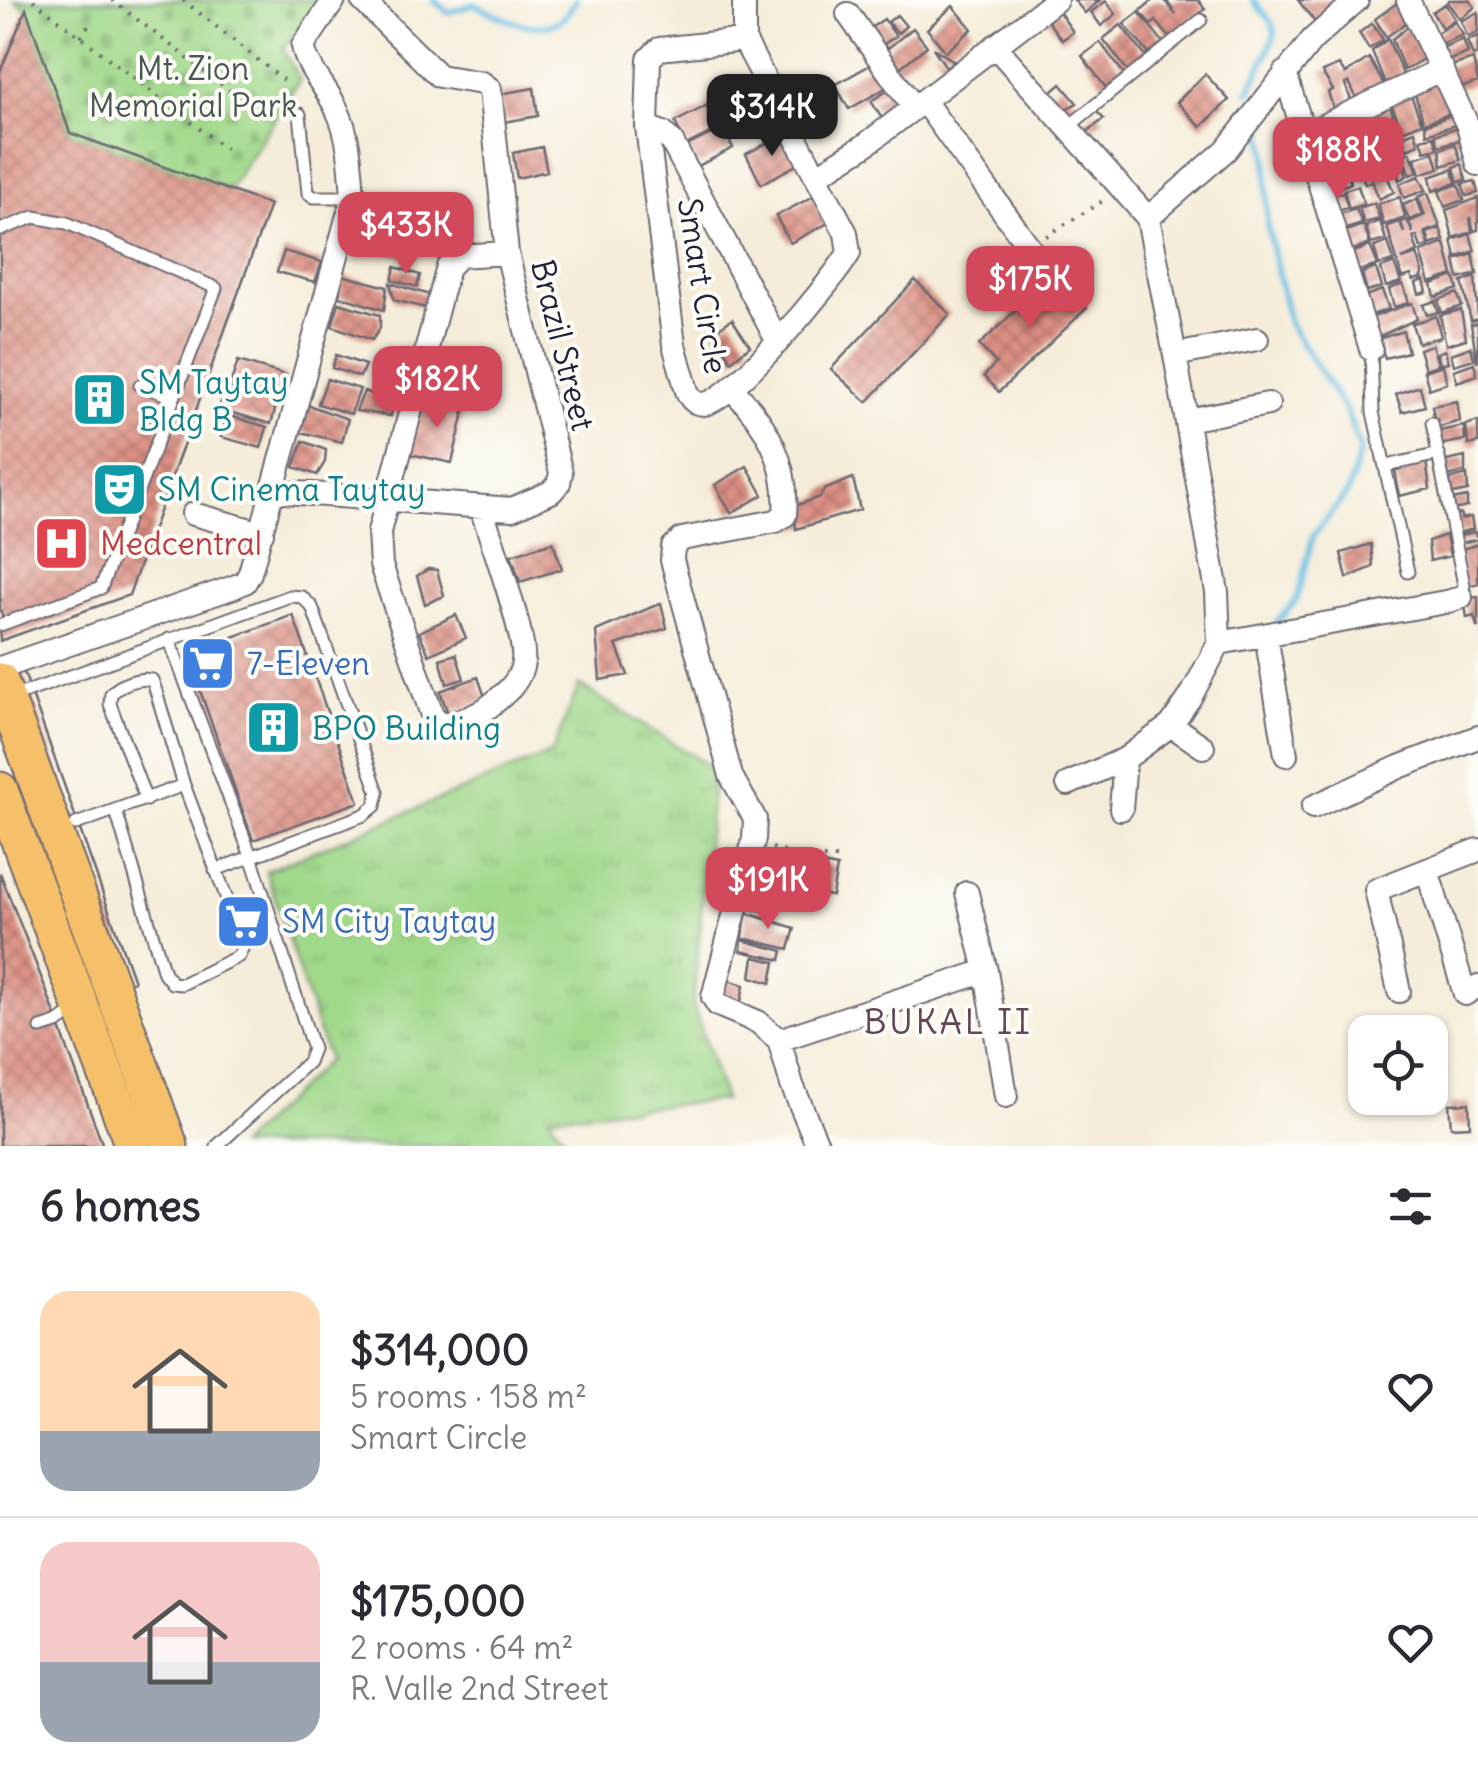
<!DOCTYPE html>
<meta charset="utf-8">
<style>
:root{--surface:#fff;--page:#f7f7f7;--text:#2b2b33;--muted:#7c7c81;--line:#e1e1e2;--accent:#d1495b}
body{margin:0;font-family:Delius,sans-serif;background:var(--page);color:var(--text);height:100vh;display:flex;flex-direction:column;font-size:38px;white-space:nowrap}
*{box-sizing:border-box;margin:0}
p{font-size:32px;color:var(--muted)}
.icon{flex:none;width:55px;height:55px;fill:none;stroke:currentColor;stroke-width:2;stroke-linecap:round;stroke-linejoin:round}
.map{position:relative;height:1146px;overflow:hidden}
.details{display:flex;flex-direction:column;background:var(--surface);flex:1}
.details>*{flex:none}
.buttons{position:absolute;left:1348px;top:1015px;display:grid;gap:20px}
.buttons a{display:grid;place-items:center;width:100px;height:100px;border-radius:20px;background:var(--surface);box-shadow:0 2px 8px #0004;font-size:50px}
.price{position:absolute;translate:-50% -85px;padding:0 22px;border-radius:20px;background:var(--accent);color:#fff;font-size:32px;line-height:65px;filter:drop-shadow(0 2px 5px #0008)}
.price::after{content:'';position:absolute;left:50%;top:60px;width:30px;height:22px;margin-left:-15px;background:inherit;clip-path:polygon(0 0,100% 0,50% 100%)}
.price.current{background:#222;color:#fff}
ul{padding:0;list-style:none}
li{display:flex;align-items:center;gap:30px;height:250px;padding:0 40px}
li+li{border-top:2px solid var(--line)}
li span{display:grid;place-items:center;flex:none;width:280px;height:200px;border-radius:30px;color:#555}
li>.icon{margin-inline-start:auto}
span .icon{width:120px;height:120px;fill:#fffc;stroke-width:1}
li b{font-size:42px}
h2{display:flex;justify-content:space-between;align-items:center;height:120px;padding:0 40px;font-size:42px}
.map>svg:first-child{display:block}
.grass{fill:url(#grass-tufts);stroke:#627e63;stroke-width:2.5}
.cemetery{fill:url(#cemetery-stones);stroke:#627e63;stroke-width:2.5}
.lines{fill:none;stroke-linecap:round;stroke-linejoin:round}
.stream{stroke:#66bde3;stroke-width:6}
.building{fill:url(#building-cross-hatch)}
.lane-casing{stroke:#6c6972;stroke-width:15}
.street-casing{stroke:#6c6972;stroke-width:26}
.primary-casing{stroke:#6c6972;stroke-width:39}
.path{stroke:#6c6972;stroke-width:4;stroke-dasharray:2.5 8;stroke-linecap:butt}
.lane{stroke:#fff;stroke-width:11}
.street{stroke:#fff;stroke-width:22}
.primary{stroke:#f6c06b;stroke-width:35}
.labels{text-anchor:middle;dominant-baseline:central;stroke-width:8;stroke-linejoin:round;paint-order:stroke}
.park-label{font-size:32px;fill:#485953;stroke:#fdfcf7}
.street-label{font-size:32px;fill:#22223b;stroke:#fdfcf7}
.culture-label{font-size:32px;fill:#0d838f;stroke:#fdfcf7;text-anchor:start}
.health-label{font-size:32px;fill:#be3a42;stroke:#fdfcf7;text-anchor:start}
.shop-label{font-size:32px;fill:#366cbe;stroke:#fdfcf7;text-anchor:start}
.neighbourhood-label{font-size:35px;letter-spacing:2.5px;fill:#634854;stroke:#fdfcf7}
</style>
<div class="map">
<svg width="1478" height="1146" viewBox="0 0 1478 1146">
<defs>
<pattern id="grass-tufts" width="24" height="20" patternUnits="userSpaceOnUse" patternTransform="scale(2.5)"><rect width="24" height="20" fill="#a1d98b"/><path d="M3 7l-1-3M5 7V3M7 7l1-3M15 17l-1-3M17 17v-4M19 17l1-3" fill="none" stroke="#8aba79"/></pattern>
<pattern id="cemetery-stones" width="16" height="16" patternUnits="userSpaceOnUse" patternTransform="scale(2.5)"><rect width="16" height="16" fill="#a1d98b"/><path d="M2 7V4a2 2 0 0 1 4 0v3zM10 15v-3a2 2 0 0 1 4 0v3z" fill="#8aba79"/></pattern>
<pattern id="building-cross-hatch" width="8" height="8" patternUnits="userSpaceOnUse" patternTransform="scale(2.5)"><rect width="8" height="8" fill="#dd9083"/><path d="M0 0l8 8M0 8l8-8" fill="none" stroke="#b3756c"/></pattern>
</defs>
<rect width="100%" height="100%" fill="#fdfcf7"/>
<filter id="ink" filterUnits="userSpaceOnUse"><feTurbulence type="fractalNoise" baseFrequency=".01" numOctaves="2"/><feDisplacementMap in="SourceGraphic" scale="20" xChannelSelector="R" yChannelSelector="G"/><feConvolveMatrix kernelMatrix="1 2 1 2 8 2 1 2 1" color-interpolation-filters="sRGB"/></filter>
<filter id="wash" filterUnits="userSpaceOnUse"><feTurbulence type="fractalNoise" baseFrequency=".0048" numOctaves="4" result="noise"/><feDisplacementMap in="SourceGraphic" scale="40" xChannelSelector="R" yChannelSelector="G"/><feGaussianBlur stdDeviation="2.25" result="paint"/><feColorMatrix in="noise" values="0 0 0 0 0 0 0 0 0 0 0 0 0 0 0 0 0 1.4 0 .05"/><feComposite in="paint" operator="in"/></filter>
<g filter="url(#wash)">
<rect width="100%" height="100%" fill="#f5edd9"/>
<path class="grass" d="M579,685l135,84 -21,235 31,96 -175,16 21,30h-331l89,-86 -62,-189 286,-118z"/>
<path class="cemetery" d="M14,0h307l-38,49 17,31 -71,110 -159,-57 -44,-124z"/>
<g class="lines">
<path class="stream" d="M434,0l14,13 26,-9c22,11 62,33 87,16 5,-4 11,-14 15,-20
M1249,93l26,-58 -3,-12 -19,-23
M1263,129l4,26v70l22,98 58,90 13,37 -12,42 -35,44 -16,64 -22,24"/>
</g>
<g id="blocks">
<path class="building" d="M1074,0h26l-15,13z
M1153,0h11l12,15 -10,-15h32l7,9 -35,29 -14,-17 -5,4 -11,-14z
M1298,0h47l-28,25z
M1401,0l12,18 -27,19 -11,-18z
M1449,0h20l6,7 -15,12 -13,-17z
M1106,1l10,13 -15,12 -10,-14z
M1445,4l10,15 -13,9 -10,-16z
M953,6l19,23 -26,23 -19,-23z
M26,9l44,124 200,72 -141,390 -129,46v-22l3,-1 -3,-9v-537z
M1058,10l15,22 -11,8 -16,-21z
M1139,12l24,30 -14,12 -25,-30z
M1478,12v20l-10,5 -7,-16z
M897,15l9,11 -8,7 -10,-11z
M884,19l12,17 -18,12 -12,-17z
M1455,22l8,13 -24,10 -6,-10z
M1372,23l11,17 -14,9 -10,-16z
M1413,23l12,35 -21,12 -12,-31z
M1121,25l25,32 -18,14 -25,-32z
M913,28l14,18 -30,24 -14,-18z
M1478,36v18l-5,2 -6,-15z
M1388,39l17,40 -19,7 -14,-35z
M1463,39l5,14 -21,8 -6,-13z
M1100,42l24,32 -18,14 -24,-32z
M933,48l21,13 -8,6z
M1369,58l15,27 -27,14 -8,-17 -4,2 9,24 -18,9 -8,-25 5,-2 -11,-18 17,-7 6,9z
M1473,59l5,23 -24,8 -9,-22z
M877,61l14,24 -42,24 -14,-24z
M1205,74l24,26 -28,27 -24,-25z
M1440,76l15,36 -31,11 -11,-35z
M1061,84l16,19 -17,9 -15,-14z
M534,88l4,28 -34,6 -5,-28z
M892,88l13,21 -21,13 -13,-21z
M1409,91l13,32 -20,8 -12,-32z
M1388,100l11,33 -18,7 -4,-11 11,-5 -11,3 -8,-19z
M712,103l12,23 -38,19 -11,-23z
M1096,111l8,8 -20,15 -7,-7z
M1454,114l4,10 -31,10 -2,-9z
M1369,116l7,17 -29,13 -7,-18z
M1334,125l12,31 -13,7 -14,-31z
M1459,127l4,12 -24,7 -4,-11z
M723,128l10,20 -35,18 -11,-20z
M1415,131l4,13 -12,5 -5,-13z
M783,135l15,29 -37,20 -15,-30z
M1399,136l6,16 -6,2 8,22 -8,4 -9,-40z
M1434,136l4,12 -13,3 -4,-12z
M1455,144l6,16 -19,6 -2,-17z
M542,147l5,24 -30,7 -4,-25z
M1410,152l8,20 -8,3 -8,-20z
M1434,152l5,16 -19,6 -5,-16z
M1388,163l4,11 -5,2 7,16 -15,7 -7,-18 -7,3 -4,-12z
M1462,164l4,16 -8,2 -4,-15z
M1453,169l3,14 -23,8 -3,-14z
M1347,173l4,10 -16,6 -4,-9z
M1419,176l7,14 -22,8 -5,-14z
M1475,181l3,12 -12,3 -4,-12z
M1458,184l6,16 -19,7 -6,-16z
M1358,186l6,18 -15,5 -5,-19z
M1343,192l5,16 -15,4 -4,-15z
M396,193l1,29 -28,1 -1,-21 11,-1 -1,-7z
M1428,193l12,34 -15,5 4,14 -8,2 -4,-12 -4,1 5,15 -16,7 15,-5 6,18 -1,6 -9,2 -2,-5 -9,3 -15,-52 13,-4 4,11 -3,-11 6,-2 6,13 -4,-11 16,-7 -7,-18z
M816,195l14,27 -40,21 -14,-27z
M1400,197l5,21 -21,7 -6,-21z
M1478,198v32l-4,1 -4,-14 2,15 -19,6 -7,-28z
M1417,199l6,16 -14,5 -6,-15z
M1374,203l6,16 -16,4 -5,-15z
M1356,209l6,15 -22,7 -7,-15z
M1380,221l6,19 -15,4 -5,-18z
M414,226l-7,30 -32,-4 6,-23z
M1360,226h4l6,18 -23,8 -7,-19z
M1440,228l4,12 -14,5 -3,-12z
M1470,234l5,17 -19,7 -4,-18z
M1388,242l6,19 -15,4 -5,-18z
M1445,243l8,32 -23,8 -9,-31z
M1370,246l8,19 -22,7 -7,-18z
M284,251l38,11 -7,20 -38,-10z
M1473,254l4,20 -18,5 -4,-19z
M1394,263l7,19 -15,5 -5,-19z
M395,267l25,8 -3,12 -25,-7z
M1376,268l6,19 -15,4 -5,-18z
M1054,274l33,34 -88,84 -15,-16 12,-13 -17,-18z
M342,275l45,12 -3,23 -45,-14z
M1454,276l4,13 -23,8 -3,-13z
M1475,277l3,42 -7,2 -9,-39z
M915,280l35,34 -83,88 -36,-33z
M1424,280l3,12 -8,2 -3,-11z
M390,283l43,13 -4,13 -35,-9z
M1403,284l6,19 -15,4 -5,-18z
M1382,290l7,19 -22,8 -8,-19z
M1457,293l5,13 -20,7 -4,-13z
M1435,301l4,11 -12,3 -4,-10z
M339,303l41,12v13l-8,12 -40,-14z
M1412,303l5,16 -39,18 -8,-19z
M1461,310l5,29 -20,6 -6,-30z
M1436,316l5,21 -23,6 -6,-19z
M732,319l18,27 -19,15 -16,-30z
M1478,323v38h-1l-6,-37z
M1403,331l5,21 -23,6 -7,-19z
M1432,345l6,20 -13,4 -6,-20z
M1471,347l3,12 -20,6 -3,-11z
M1445,350l3,12 -8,2 -3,-11z
M336,355l29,10 -5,12 -28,-9z
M238,361l48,14 -7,25 -49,-15z
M1474,363l3,12 -20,7 -3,-12z
M1443,365l4,18 -18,6 -5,-18z
M327,379l33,10 -9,25 -33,-10z
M1420,386l5,20 -23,6 -6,-18z
M225,387l52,15 -6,22 -52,-15z
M364,391l29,11 -2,14 -35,-5z
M423,398l42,10 -13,55 -42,-9z
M1457,401l3,20 -24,7 -4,-22z
M308,405l40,14 -6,23 -41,-10z
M227,415l40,12 -6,21 -40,-11z
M1478,421v22l-10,2 -2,-20z
M1464,426l1,14 -26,5v-14z
M303,441l23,9 -1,12 -8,13 -23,-8z
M1465,457v15l-22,5 -1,-15z
M1426,460l4,29 -31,7 -4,-28z
M747,466l16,29 -32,18 -16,-28z
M1467,475l1,16 -20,4 -2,-15z
M853,478l7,32 -64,19 -2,-23 26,-9 4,-7z
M1467,497v10l-14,3 -1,-10z
M1453,514h8v5l10,-2 2,12 -17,5z
M1474,532l4,7 -21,5 -1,-8z
M1446,535l4,21 -20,5 -2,-20z
M553,542l9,27 -42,13 -9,-27z
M1371,544l2,23 -26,11 -6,-25z
M1478,544v39l-13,4 -6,-37z
M428,569l9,1 7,26 -19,8 -8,-28z
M1478,597v30h-1l-3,-11 -7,2 -3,-19z
M661,603l6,25 -51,17 12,30 -28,5 -4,-49z
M293,615l66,187 -106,38 -66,-186z
M456,615l10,23 -37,17 -10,-23z
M456,654l8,25 -17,5 -7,-25z
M21,664l113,317 -7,3 -114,-317z
M478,677l8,23 -38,14 -8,-23z
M809,861l28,6 -5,29 -29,-4z
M0,873l45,114 58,159h-103z
M753,877l28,7 -7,28 -31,-5z
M746,913l49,15 -6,21 -46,-11z
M742,940l41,11 -2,9 -40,-9z
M754,957l21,5 -4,21 -20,-6z
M722,978l22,7 -4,21 -22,-5z
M1469,1103l1,23 -19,1 -2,-23z"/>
</g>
</g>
<g filter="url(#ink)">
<use href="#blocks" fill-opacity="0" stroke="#6c6972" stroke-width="2.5"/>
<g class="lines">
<defs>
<path id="lane" d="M300,114l8,79 6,4h39
M1068,127l133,-107
M0,230l34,-13 33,6 149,65 -115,300 -101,37
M1371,349l2,63 35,160
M140,385l33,12
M1432,423l32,162 -3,12
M1386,466l53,-12
M169,639l82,217 62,193 -5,13 -91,84
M13,697l277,-101 12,1 10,10 66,185 -3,14 -11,9 -149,55
M116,811l48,162 8,10 10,1 57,-28 5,-12 -60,-159 -29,-97 -3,-8c-14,-3 -32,4 -41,14l-1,10 36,96
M76,824l108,-39
M41,1028l16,-5 21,-15"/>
<path id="street" d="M744,0v40l102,193 3,20c-16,28 -116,148 -145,151 -9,0 -14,-5 -17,-13l-13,-46 -27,-218 2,-68 10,-10 85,-9
M1408,0l60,126 10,38
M848,14l66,94
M995,46l153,172 27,137 42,237 2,51 -28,53 -20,29 -46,34 -57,25
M1285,73l86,276
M924,101l105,146
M647,127l16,6 9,9 106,200
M1304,135l138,-66
M816,176l48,-30 192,-146
M1148,218l78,-68 86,-110 45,-40
M1175,355l82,-16
M732,389c35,35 57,74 53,126l-9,6 -94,18 -9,8 -1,13 59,216 24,43 -1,20 -41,158 5,8 40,17 21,18 207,-69 -19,-78
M1187,420l81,-16
M272,491l240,18 39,-17 8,-9 2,-10 -54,-220 -17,-164 -8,-6 -43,-7 -77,-76
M482,510c9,30 45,127 41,152 -2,19 -18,32 -32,43 -13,11 -35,19 -51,18l-8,-8 -51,-150 -2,-33 69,-265 11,-11 48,-3
M193,514l69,19
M1266,635l20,120
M1219,643l232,-42 10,-4
M0,668l234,-81 11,-5 5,-9 103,-376c-2,-28 -3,-61 -16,-87 -10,-23 -29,-39 -34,-64l31,-46
M1171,725l32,22
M1313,807l86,-40 79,-30
M1121,809l4,-50
M1427,870l38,124 13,-8
M986,971l20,125
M1399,991l-23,-101 102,-40
M779,1040l13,45 26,61"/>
<path id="primary" d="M0,681l170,465
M0,790l133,356"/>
</defs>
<use href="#lane" class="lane-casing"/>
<use href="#street" class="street-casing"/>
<use href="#primary" class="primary-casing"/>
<path class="path" d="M33,0l194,150
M112,0l145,112
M183,0l100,80
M81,37l9,-14
M1046,236l60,-37
M0,599l4,10
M772,848l34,10h34"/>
<use href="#lane" class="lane"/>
<use href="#street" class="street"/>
<use href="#primary" class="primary"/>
</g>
</g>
<defs>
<symbol id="building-square" viewBox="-11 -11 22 22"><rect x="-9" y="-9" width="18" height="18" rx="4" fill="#0f9aa8" stroke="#fdfcf7"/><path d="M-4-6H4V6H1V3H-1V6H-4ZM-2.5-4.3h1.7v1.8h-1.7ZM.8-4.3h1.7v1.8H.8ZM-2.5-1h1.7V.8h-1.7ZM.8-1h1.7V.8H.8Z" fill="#fff"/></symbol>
<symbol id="theatre-square" viewBox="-11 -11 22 22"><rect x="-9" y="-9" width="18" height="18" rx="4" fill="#0f9aa8" stroke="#fdfcf7"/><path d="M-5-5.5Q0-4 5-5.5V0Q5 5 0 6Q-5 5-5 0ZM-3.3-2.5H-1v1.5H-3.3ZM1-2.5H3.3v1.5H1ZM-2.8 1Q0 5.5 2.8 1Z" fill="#fff"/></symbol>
<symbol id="hospital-square" viewBox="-11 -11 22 22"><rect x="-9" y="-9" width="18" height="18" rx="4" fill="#e0444e" stroke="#fdfcf7"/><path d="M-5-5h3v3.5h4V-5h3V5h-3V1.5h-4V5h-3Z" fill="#fff"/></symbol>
<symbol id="supermarket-square" viewBox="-11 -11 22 22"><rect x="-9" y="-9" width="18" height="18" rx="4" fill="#3f7fe0" stroke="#fdfcf7"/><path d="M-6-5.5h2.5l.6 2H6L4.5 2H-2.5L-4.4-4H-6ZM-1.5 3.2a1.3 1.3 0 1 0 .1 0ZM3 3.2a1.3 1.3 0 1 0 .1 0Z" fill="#fff"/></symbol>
</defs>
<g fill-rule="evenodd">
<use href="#building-square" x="68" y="368" width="63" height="63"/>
<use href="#theatre-square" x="88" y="458" width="63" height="63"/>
<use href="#hospital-square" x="30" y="512" width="63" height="63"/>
<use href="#supermarket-square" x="176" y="632" width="63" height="63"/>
<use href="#building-square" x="242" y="696" width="63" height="63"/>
<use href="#supermarket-square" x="212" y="890" width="63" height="63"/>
</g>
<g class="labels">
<g class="park-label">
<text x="193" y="68">Mt. Zion<tspan x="193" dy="37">Memorial Park</tspan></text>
</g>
<g class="street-label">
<text transform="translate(703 286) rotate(81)">Smart Circle</text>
<text transform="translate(563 345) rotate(76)">Brazil Street</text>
</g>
<g class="culture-label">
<text x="139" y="382">SM Taytay<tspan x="139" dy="37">Bldg B</tspan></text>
<text x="158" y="489">SM Cinema Taytay</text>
<text x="312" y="728">BPO Building</text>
</g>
<g class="health-label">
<text x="100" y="543">Medcentral</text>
</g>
<g class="shop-label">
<text x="247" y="663">7-Eleven</text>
<text x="282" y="921">SM City Taytay</text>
</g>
<g class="neighbourhood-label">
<text x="948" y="1021">BUKAL II</text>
</g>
</g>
</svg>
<div class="buttons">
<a><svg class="icon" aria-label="locate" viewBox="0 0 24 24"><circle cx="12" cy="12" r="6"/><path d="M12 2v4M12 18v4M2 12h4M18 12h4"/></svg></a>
</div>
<b class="price current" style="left:772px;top:159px">$314K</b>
<b class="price" style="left:1338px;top:202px">$188K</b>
<b class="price" style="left:406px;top:277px">$433K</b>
<b class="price" style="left:1030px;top:331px">$175K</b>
<b class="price" style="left:437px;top:431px">$182K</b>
<b class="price" style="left:768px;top:932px">$191K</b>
</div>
<section class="details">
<h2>6 homes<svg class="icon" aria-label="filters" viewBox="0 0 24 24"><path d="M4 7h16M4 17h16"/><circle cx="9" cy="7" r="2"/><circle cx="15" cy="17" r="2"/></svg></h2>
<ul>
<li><span style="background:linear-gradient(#ffd9b3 70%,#9aa5b1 0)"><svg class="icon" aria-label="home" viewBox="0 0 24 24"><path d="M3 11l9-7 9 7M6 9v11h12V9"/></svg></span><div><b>$314,000</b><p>5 rooms · 158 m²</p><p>Smart Circle</p></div><svg class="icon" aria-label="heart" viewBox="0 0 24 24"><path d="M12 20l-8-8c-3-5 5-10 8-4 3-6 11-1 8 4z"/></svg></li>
<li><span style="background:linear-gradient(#f6c9c9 60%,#9aa5b1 0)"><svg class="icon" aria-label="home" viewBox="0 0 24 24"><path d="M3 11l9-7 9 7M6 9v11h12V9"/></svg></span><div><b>$175,000</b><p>2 rooms · 64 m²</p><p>R. Valle 2nd Street</p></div><svg class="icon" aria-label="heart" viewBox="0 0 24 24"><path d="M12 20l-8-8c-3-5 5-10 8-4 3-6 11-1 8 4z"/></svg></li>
</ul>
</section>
